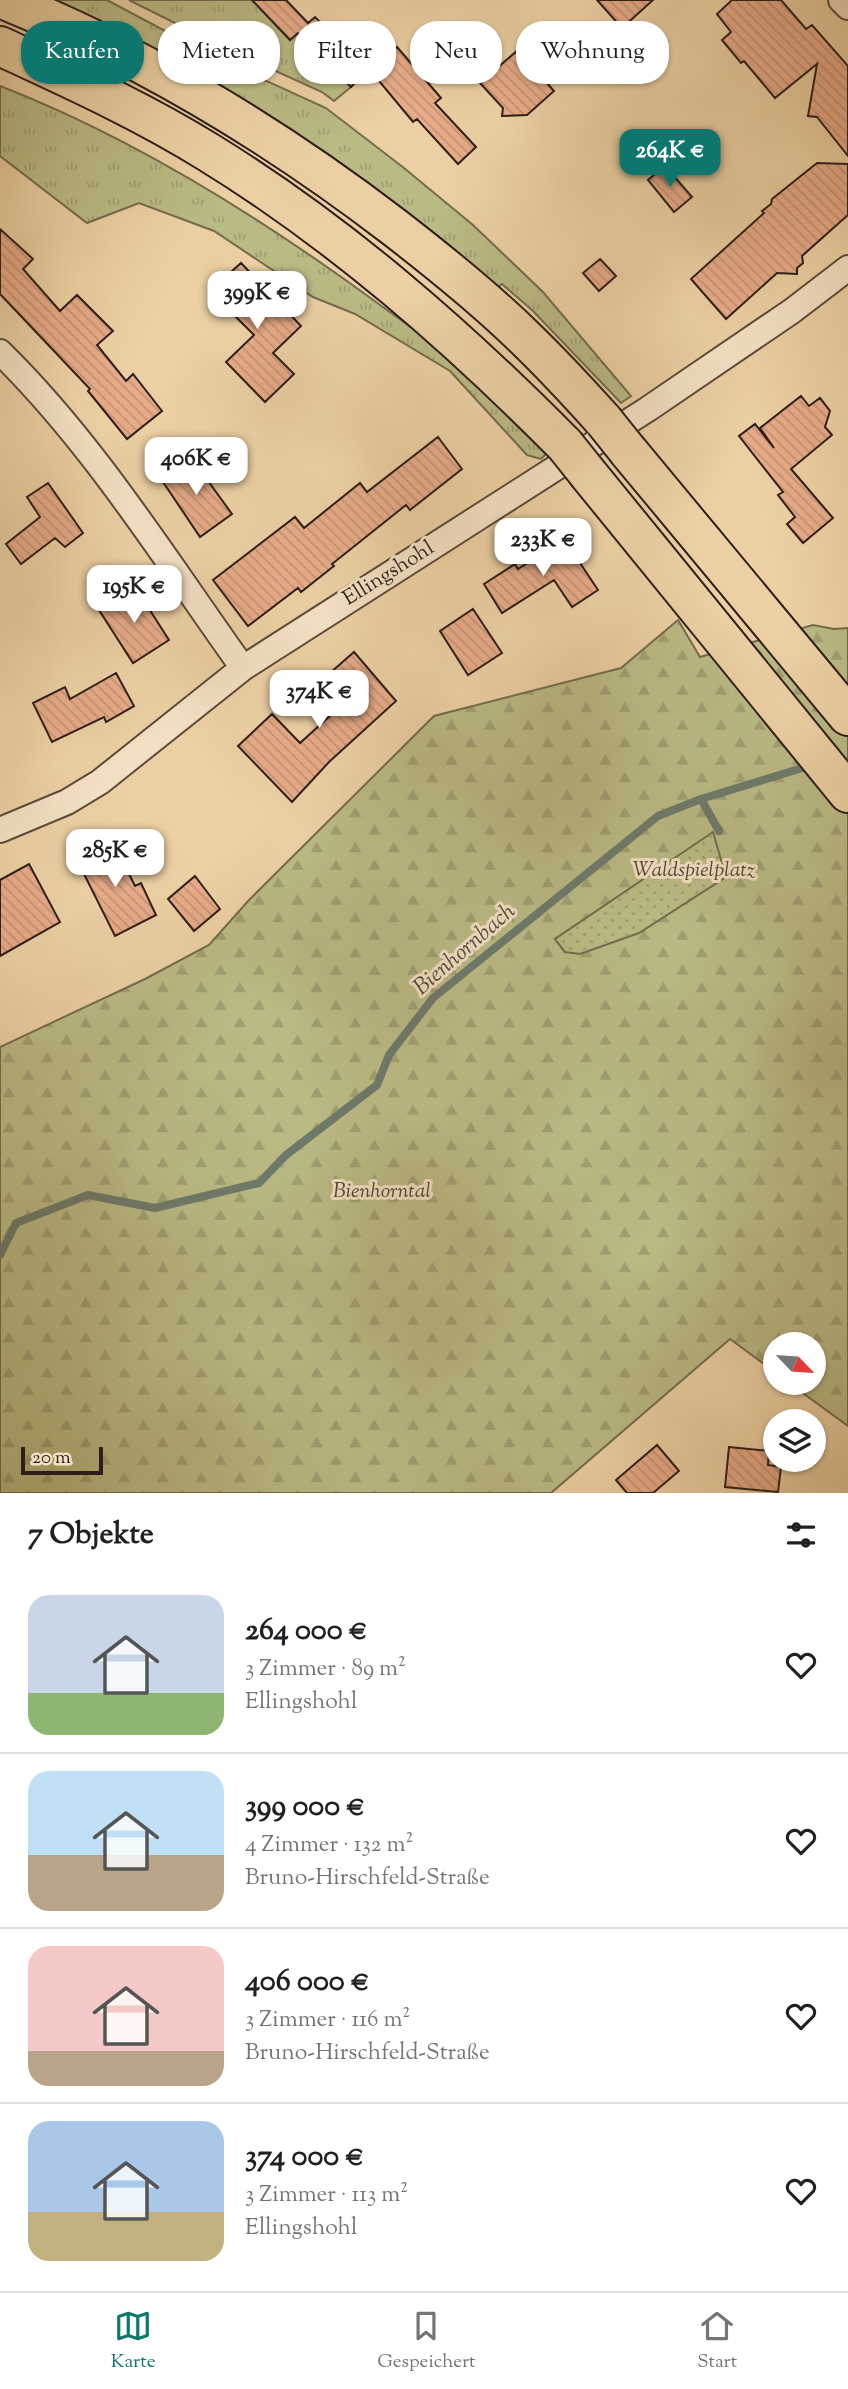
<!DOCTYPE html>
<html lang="de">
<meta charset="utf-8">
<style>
:root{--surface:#fff;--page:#f2f2f2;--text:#202124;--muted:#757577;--line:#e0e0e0;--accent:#0f766e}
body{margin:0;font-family:"Sorts Mill Goudy",serif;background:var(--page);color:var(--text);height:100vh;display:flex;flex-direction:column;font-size:26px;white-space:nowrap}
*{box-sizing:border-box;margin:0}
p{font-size:23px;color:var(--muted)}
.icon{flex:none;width:38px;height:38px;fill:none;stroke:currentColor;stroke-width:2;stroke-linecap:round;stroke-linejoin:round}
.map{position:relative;height:1493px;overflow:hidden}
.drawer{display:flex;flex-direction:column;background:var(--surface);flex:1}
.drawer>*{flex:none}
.top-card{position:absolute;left:21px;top:21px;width:807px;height:63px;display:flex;gap:14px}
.needle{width:46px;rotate:115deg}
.tools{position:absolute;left:763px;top:1332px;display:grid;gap:14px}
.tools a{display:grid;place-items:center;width:63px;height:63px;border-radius:50%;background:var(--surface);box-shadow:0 2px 5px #0004;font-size:35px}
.scale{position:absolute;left:21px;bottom:18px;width:82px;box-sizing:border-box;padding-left:7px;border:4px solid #2c1e19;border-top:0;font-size:19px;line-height:24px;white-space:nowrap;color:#2c1e19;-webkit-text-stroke:5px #f3e0c3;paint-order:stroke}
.price{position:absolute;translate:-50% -60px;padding:0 16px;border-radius:14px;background:#fff;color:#222;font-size:23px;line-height:46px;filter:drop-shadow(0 2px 4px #0008)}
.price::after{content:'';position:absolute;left:50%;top:42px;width:21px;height:16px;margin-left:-10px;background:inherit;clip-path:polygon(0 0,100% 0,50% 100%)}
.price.on{background:var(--accent);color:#fff}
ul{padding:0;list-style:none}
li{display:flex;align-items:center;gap:21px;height:175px;padding:0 28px}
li+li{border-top:2px solid var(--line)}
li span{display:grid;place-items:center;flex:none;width:196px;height:140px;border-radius:21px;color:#555}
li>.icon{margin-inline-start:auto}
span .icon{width:84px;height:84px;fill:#fffc;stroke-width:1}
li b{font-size:30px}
h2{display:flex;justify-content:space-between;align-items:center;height:84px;padding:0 28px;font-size:30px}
.chip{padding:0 24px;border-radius:28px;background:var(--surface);box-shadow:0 2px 5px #0004;font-size:24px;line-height:63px}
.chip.on{background:var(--accent);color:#fff}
.dock{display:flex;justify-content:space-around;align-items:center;height:98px;border-top:2px solid var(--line);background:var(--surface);font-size:19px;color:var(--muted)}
.dock a{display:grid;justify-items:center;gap:4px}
.dock .on{color:var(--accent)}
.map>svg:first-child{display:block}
.grass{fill:url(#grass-tufts);stroke:#736c4e;stroke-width:2}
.forest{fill:url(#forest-firs);stroke:#736c4e;stroke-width:2;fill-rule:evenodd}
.park{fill:url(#park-dots);stroke:#736c4e;stroke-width:2}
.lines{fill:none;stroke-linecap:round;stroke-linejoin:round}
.stream{stroke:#6d7a6b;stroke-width:8}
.building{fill:url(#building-back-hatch);stroke:#2c1e19;stroke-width:2}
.minor-casing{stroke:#5c4a3c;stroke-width:28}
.trunk-casing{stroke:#2c1e19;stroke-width:42}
.minor{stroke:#f3e0c3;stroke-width:24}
.trunk{stroke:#ecd0a3;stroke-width:38}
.trunk-bridge-casing{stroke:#2c1e19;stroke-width:42;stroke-linecap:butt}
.trunk-bridge{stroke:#ecd0a3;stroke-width:38}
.labels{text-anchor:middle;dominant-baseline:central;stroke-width:6;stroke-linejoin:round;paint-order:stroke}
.street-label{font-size:21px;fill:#2c1e19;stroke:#f3e0c3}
.park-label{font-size:21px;font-style:italic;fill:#504534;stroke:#f3e0c3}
.water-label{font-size:23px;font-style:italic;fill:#4d4c42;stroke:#f3e0c3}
</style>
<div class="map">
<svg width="848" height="1493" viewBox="0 0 848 1493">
<defs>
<pattern id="grass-tufts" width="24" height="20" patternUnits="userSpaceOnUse" patternTransform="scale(1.75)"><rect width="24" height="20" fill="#baba84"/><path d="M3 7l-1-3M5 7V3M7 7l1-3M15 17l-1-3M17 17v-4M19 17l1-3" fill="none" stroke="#a09f71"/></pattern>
<pattern id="forest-firs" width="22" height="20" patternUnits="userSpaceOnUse" patternTransform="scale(1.75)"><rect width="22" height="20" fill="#baba84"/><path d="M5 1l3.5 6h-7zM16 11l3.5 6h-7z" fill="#a09f71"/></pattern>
<pattern id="park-dots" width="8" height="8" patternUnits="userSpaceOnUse" patternTransform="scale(1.75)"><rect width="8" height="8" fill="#baba84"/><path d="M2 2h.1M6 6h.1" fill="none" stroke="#a09f71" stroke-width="1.8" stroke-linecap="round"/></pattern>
<pattern id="building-back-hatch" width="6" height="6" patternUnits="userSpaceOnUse" patternTransform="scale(1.75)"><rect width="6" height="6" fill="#e7ab88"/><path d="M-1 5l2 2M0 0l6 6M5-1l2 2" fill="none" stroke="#c69375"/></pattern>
</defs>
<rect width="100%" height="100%" fill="#ecd0a3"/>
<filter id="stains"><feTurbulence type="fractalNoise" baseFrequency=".00286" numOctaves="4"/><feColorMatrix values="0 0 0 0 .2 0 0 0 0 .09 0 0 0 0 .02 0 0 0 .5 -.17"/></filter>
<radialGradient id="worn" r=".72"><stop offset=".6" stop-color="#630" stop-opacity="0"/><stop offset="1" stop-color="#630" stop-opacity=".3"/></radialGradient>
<path class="grass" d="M49,0h58l109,58 110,50 78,60 69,57 70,67 88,104 -10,7 -89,-93 -30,-26 -7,6z
M129,0h123l38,40 8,-7 53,54 -17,14 -12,-9 -101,-46z
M0,86c134,52 260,131 376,216 27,20 56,39 81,60 32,28 61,60 91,90l-7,7 -14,-4 -77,-84 -95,-57 -42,-17 -99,-66 -75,-28 -52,20 -87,-67z"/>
<path class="forest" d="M678,620l22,37 113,-32 21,4 14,-1v798l-59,-43 25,-1v-38h-39v28l-45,-33 -179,154h-551v-446l145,-68 64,-34 40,-45 185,-184 187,-48zM612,901l-47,51 -10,-13z"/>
<path class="park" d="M713,832l13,45 -87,56 -59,21 -15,-2 -10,-13z"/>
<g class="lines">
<path class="stream" d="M701,799l18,32
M0,1255l16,-32 72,-28 67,13 104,-25 27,-28 91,-70 12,-30 44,-57 225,-182 43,-17 111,-34"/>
</g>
<path class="building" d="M252,0h34l22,23 7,-6 53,53 -17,17 -53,-54 -8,7z
M597,0h56l-31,28z
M732,0h49l25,29 6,-4 36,41v90l-31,-39 -9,-1 9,-52 -42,34 -31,-37 -3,2 -19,-23 9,-8 -14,-18z
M397,47l44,51 -6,5 41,44 -18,17 -41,-45 -4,3 -43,-52z
M518,50l36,41 -27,24 -25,1 1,-8 -23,-25z
M817,163l31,1v51l-46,41 1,7 -6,5v6l-20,-1 -51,46 -35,-40 73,-66 -2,-2 9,-7 1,-5z
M665,166l27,31 -18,15 -26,-32z
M0,229l33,30 -10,10 37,42 17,-16 36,36 -16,14 29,36 7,-7 29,37 -35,28 -39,-48 2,-2 -90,-95z
M600,259l16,17 -17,15 -16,-18z
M241,263l60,63 -28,27 21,21 -29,28 -39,-40 28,-27 -44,-44z
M801,396l8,10 11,-8 10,13 -5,16 7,8 -41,34 42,49 -30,25 -16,-19 8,-7 -17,-22 5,-3 -44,-56 16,-12 19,24 -14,-20z
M438,437l24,32 -52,41 -4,-5 -74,59 2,2 -33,26 -3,-4 -50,38 -35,-46 82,-63 9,11 56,-45 7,9z
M190,456l42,58 -32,23 -39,-58z
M48,483l35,50 -18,14 -10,-9 -34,26 -15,-20 34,-27 -13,-20z
M564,539l34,51 -26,17 -18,-27 -52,33 -18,-29 31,-20 3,5z
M135,587l34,53 -36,23 -34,-53z
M473,609l29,44 -34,22 -28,-44z
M354,652l42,49 -67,61 -37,40 -54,-56 34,-32 28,29 43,-39 -21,-24z
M116,673l18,33 -28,16 -2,-5 -52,25 -19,-39 32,-16 5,12z
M112,840l23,46 6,-3 15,32 -41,21 -39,-78z
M29,864l31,58 -60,34v-76z
M195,876l25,33 -26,22 -26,-32z
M657,1445l22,26 -26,22h-26l-11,-13z
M729,1447l40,4 -1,14 13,2 -3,25 -53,-5z"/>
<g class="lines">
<defs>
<path id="minor" d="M841,0l7,7
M0,352c94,92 167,210 243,316
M0,830l67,-28 33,-20 143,-114 405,-259 144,-98 56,-43"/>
<path id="trunk" d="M5,0c140,57 269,135 389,227 44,34 89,70 129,109 28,27 55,56 81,85
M0,46c71,33 142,65 208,106 132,81 249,184 357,293
M628,451l220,265
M589,475l259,318"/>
</defs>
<use href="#minor" class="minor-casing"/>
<use href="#trunk" class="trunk-casing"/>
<use href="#minor" class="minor"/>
<use href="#trunk" class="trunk"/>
<defs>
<path id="trunk-bridge" d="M604,421l24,30
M565,445l24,30"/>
</defs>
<use href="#trunk-bridge" class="trunk-bridge-casing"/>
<use href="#trunk-bridge" class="trunk-bridge"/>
</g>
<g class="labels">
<g class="street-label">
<text transform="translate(389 574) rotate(-32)">Ellingshohl</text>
</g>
<g class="park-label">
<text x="694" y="871">Waldspielplatz</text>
<text x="382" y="1192">Bienhorntal</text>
</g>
<g class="water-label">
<text transform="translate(465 950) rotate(-41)">Bienhornbach</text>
</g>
</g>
<rect width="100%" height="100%" filter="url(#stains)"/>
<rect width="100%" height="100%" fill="url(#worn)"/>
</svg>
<div class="tools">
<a><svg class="needle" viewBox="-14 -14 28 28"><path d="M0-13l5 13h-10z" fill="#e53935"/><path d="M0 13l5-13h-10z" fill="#757577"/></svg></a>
<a><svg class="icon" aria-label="layers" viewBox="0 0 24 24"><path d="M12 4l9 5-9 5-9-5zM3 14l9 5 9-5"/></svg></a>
</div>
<div class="scale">20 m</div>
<b class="price on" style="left:670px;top:189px">264K €</b>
<b class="price" style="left:257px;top:331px">399K €</b>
<b class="price" style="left:196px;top:497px">406K €</b>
<b class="price" style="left:543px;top:578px">233K €</b>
<b class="price" style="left:134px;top:625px">195K €</b>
<b class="price" style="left:319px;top:730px">374K €</b>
<b class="price" style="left:115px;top:889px">285K €</b>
<div class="top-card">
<a class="chip on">Kaufen</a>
<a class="chip">Mieten</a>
<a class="chip">Filter</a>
<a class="chip">Neu</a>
<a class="chip">Wohnung</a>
</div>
</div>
<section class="drawer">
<h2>7 Objekte<svg class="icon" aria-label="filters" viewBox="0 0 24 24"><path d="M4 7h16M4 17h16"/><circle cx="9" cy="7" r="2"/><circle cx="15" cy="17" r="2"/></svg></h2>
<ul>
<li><span style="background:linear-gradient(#c9d6e8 70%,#8fb573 0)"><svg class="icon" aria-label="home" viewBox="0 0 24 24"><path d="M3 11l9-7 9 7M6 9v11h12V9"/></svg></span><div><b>264 000 €</b><p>3 Zimmer · 89 m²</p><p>Ellingshohl</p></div><svg class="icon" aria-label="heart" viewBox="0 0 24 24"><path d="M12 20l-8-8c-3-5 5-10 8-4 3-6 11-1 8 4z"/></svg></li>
<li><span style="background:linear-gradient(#bfe0f5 60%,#b9a48a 0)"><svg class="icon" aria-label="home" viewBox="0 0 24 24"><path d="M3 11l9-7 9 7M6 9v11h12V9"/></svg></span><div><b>399 000 €</b><p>4 Zimmer · 132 m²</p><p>Bruno-Hirschfeld-Straße</p></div><svg class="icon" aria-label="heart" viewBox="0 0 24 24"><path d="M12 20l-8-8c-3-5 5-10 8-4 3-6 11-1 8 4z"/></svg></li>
<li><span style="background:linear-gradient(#f6c9c9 75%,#b9a48a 0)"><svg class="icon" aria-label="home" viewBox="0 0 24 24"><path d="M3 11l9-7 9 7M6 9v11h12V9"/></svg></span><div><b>406 000 €</b><p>3 Zimmer · 116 m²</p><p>Bruno-Hirschfeld-Straße</p></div><svg class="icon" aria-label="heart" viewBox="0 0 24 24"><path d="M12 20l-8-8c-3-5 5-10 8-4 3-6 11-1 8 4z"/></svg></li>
<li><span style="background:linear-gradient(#a9c7e8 65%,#c2b280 0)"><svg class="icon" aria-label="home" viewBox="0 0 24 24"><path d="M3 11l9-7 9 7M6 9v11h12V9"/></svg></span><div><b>374 000 €</b><p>3 Zimmer · 113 m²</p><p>Ellingshohl</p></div><svg class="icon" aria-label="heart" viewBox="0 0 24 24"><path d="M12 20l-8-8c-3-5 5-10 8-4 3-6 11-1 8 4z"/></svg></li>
</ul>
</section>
<nav class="dock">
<a class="on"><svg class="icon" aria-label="map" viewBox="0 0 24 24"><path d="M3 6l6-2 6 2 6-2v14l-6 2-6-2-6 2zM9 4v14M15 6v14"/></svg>Karte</a>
<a><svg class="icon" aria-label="saved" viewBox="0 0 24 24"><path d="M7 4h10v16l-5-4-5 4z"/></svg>Gespeichert</a>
<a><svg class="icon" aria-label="home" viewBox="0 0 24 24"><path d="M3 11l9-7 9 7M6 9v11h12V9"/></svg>Start</a>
</nav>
